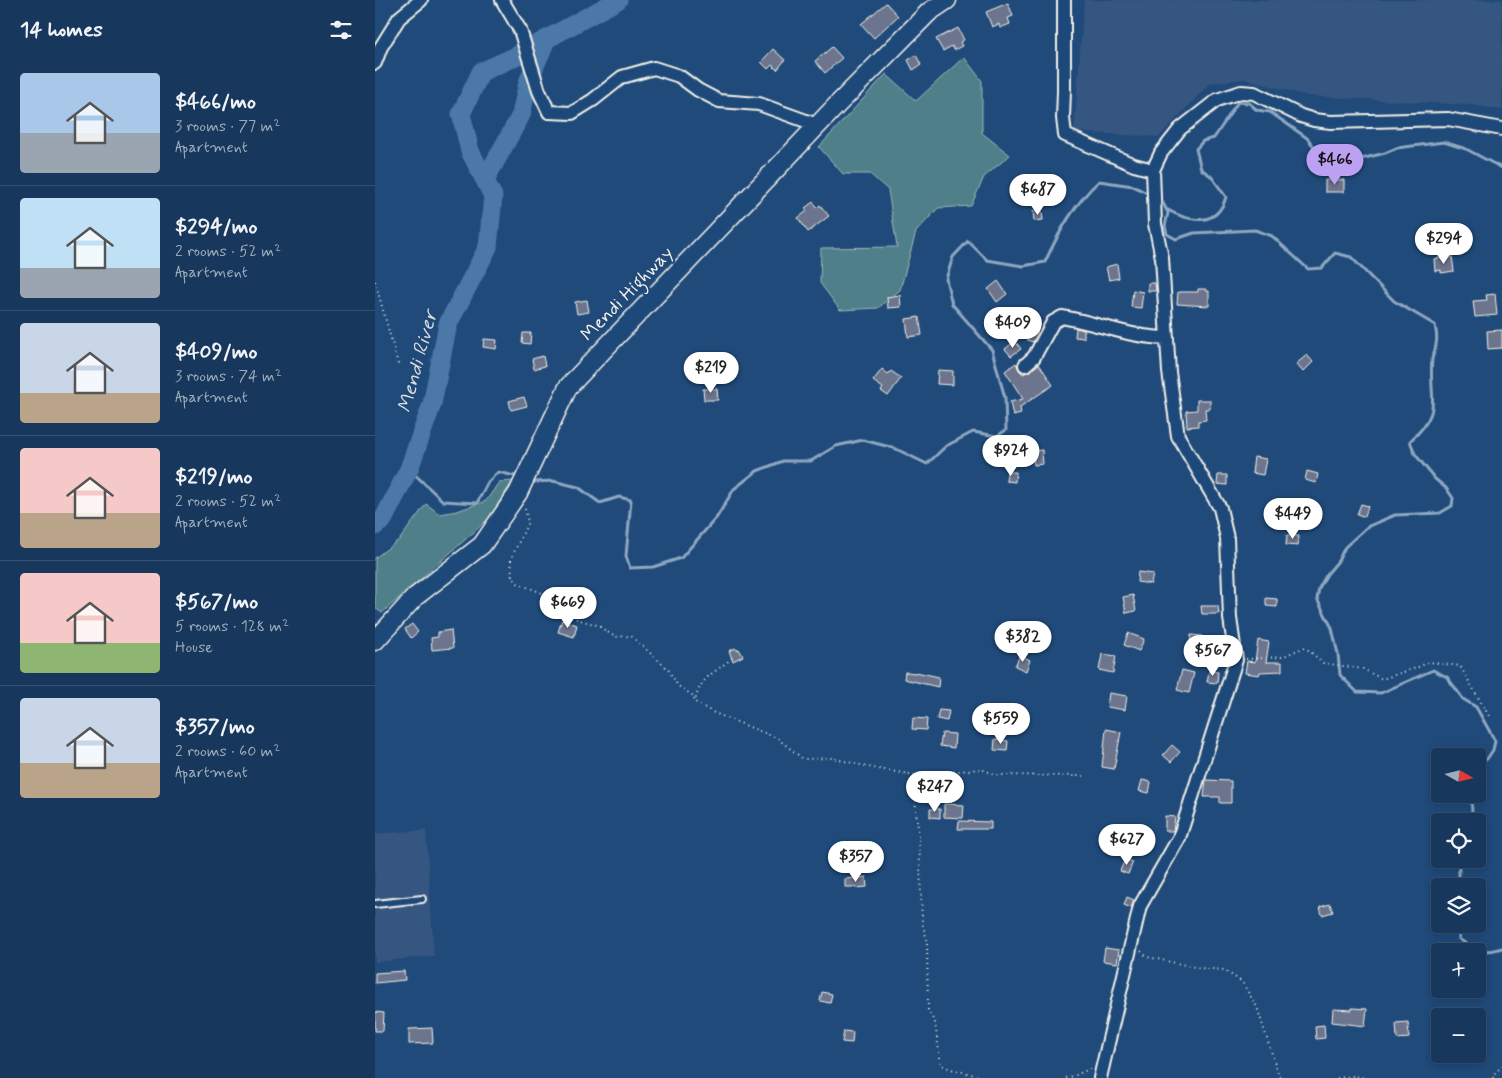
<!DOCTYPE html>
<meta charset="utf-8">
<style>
:root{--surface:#17385c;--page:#244365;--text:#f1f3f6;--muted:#9eacbb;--line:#365272;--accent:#bca0f2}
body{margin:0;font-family:Mynerve,sans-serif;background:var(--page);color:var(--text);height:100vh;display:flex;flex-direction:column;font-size:19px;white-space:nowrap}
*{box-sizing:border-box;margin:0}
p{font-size:16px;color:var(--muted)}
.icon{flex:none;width:28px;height:28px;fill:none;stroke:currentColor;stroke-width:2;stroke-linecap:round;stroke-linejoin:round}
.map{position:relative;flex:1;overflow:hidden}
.panel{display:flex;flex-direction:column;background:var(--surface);width:375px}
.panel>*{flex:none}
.needle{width:32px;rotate:98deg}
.buttons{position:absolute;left:1056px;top:748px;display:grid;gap:10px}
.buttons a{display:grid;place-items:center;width:55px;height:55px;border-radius:5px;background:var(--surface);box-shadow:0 2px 8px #0003,0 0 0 1px var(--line);font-size:25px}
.price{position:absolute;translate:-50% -42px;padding:0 11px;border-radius:18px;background:#fff;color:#222;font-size:16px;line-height:32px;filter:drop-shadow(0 1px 2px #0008)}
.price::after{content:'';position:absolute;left:50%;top:30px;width:15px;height:11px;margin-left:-8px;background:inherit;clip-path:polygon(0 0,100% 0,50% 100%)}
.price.selected{background:var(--accent);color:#111}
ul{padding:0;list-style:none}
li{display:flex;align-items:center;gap:15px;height:125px;padding:0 20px}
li+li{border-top:1px solid var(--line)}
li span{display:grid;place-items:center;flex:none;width:140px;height:100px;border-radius:5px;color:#555}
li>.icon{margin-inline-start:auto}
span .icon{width:60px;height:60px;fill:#fffc;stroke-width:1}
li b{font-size:21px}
h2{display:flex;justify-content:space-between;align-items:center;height:60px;padding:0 20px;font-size:21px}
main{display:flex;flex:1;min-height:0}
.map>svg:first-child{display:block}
.built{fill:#365780}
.green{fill:#4f7f89;stroke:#a2b8b8}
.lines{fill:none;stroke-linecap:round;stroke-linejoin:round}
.stream{stroke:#8fa8c1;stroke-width:3}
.river{stroke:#4c78a7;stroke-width:19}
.building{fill:#6c758d;stroke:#f4f1e8}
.service-casing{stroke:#f4f1e8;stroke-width:10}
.minor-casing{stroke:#f4f1e8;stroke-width:16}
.secondary-casing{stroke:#f4f1e8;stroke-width:21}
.path{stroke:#f4f1e8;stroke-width:2;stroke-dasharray:1 4;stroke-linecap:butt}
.service{stroke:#1f4a7a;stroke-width:6}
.minor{stroke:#1f4a7a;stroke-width:12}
.secondary{stroke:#1f4a7a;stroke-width:18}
.labels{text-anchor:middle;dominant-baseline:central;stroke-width:4;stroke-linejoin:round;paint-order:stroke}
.street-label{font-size:19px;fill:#f4f1e8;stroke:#1f4a7a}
.water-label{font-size:20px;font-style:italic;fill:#dbdfde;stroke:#1f4a7a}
</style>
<main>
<section class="panel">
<h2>14 homes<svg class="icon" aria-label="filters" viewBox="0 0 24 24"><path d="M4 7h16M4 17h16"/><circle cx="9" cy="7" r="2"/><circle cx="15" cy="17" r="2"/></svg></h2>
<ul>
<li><span style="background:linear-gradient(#a9c7e8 60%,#9aa5b1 0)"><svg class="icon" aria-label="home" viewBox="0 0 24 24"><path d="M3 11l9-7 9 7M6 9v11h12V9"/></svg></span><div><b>$466/mo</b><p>3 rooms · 77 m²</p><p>Apartment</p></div></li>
<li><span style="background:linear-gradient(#bfe0f5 70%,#9aa5b1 0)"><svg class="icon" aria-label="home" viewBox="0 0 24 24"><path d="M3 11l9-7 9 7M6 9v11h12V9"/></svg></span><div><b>$294/mo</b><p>2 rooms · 52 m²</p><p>Apartment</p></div></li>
<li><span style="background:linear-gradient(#c9d6e8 70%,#b9a48a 0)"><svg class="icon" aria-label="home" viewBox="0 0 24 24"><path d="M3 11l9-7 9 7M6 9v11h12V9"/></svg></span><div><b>$409/mo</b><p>3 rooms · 74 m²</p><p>Apartment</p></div></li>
<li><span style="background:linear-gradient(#f6c9c9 65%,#b9a48a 0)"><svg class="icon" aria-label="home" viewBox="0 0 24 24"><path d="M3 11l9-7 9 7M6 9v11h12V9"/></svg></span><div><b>$219/mo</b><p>2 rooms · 52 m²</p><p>Apartment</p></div></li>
<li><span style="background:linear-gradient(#f6c9c9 70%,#8fb573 0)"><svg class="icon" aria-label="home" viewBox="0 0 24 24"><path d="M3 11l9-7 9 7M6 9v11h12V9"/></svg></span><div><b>$567/mo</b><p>5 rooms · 128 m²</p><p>House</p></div></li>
<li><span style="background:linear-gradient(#c9d6e8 65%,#b9a48a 0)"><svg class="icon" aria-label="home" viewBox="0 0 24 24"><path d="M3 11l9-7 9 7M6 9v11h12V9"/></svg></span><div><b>$357/mo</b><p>2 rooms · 60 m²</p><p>Apartment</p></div></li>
</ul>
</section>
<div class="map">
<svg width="1127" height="1078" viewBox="0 0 1127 1078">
<rect width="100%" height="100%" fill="#1f4a7a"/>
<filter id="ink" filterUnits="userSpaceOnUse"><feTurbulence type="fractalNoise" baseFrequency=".02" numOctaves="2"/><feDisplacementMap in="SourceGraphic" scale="10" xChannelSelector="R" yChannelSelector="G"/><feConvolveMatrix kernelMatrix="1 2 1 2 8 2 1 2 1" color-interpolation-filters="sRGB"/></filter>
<g filter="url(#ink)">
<path class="built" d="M709,0h418v110l-32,-5 -162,-9 -64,-17 -34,4 -51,54 -85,-5z
M51,830l8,126 -59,6v-128z"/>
<path class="green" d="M589,57l18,24v52l28,22 -26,22 -13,29 -33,2 -22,24 -16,58 -22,18 -38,2 -20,-27 1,-35 76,-1 -9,-57 -18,-16h-27l-24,-27 67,-73 30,27z
M138,481l-25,38 -13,12 -93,82 -7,-5v-50l25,-19 26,-35 14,10 17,-3 29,-10 13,-19z"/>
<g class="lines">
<path class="stream" d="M787,201l6,12 -3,13 2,8 9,5 18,-6 61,-3 17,6 36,33 14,-1 13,-15 16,4 43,44 41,24c1,6 3,13 1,19 0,5 -3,10 -4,15 -4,39 13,51 -22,82l5,13 20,25 11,9 7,10 -1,8 -12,7 -45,2 -28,12 -22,20 -7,14 -11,13 -8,14 -2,11 15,29 6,26 2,21 17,17 24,1 52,-23 14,7 16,22 13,8 19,34 -2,9 -6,9 -10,6
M791,209c23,13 51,19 60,-12l-15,-21 -10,-7 -5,-20 7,-8 11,-3 24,-36 11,1 8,7 13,2 37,26 9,11 20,9 25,1 24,-6 12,-5 47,-6 22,7 36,19
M34,469l34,32 34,2 11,-21 10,-10 17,4
M159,482l19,-1 25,6 22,16 19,-6 12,3 -5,56 4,12 23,-1 28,-9 36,-41 17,-28 23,-18 26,-10h28l25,-15 27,-6 31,8 33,16 19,-18 27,-14 24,4 9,-6 -1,-32 -13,-48 -40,-46 -6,-25 7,-22 15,-16 19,19 36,6 22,-4c14,-30 29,-58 54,-81l34,5 14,7
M1094,821l3,-11 -2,-16
M1084,859v27
M1083,924l1,15c17,12 23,15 43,9"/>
<path class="river" d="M110,180l36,-65 7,-33 18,-42
M0,526l8,-6 26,-51 23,-65 16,-80 40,-77 5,-51 -23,-45 -9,-37 20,-42 31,-14 106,-58"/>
</g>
<path class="building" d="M511,3l12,13 -24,22 -13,-14z
M633,3l5,13 -5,2 2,6 -10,4 -1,-4 -7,3 -6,-15z
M583,28l6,12 -4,2 2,4 -8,4 -2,-4 -9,5 -7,-12z
M457,47l10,11 -17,15 -10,-12z
M398,49l12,11 -8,10 -5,-5 -4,4 -7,-7z
M541,55l5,10 -8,5 -5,-10z
M950,180h19v12h-19z
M438,202l4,6 3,-3 9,11 -21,16 -10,-14 9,-7 -2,-3z
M658,211h9l1,9 -9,1z
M1077,256l2,15 -13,2v-3l-6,1 -1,-12z
M742,264l2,14 -10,2 -3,-13z
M623,281l9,13 -10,8 -9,-13z
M773,283h7l1,8h-8z
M823,289h8v2h3v15l-32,-2 1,-12h20z
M758,290l10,2 -2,16 -10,-1z
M1120,294l2,21 -22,2 -2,-16 14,-1 -1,-5z
M525,295l1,12 -13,1 -1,-11z
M212,300l2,12 -12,2 -2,-12z
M544,317l3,18 -14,2 -2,-18z
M701,328l8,2v8l-9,-1z
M655,330l8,2 -5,10 -6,-2z
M1127,330v18l-14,1 -1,-18z
M148,333h8l-1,11 -8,-1z
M109,339l13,1 -1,9 -13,-2z
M640,341l6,8 -10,7 -6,-7z
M932,355l6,7 -10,10 -7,-8z
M168,356l2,10 -11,3 -2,-10z
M641,363l3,7 4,4 7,-3 9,-7 14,21 -33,22 1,7 -8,2 -3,-14 13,-3 -18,-28z
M507,369l6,5 3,-3 10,7 -13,18 -7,-5 2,-3 -10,-7z
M563,370l15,1v14l-16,-1z
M328,389h14l1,11h-14z
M149,397l3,9 -16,4 -2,-9z
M822,400h13v9h-5l1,11 -8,1v5l-11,1 -1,-16 11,-1z
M667,450l1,14 -9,1 -2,-14z
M879,457l12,2 -3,16 -11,-2z
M932,471l11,3 -2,9 -11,-3z
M632,472h9l-1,10 -9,-1z
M843,475h9v10l-10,-1z
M986,504l7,2 -3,11 -8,-3z
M912,535l12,1 -1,10 -12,-1z
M763,572l15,2 -2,10 -14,-2z
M758,595l3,16 -10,2 -3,-16z
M891,598l11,1v8l-11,-1z
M826,606h17l1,8h-17z
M187,620l15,5 -3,12 -16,-5z
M37,624l6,8 -7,6 -6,-9z
M76,630l2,18 -21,2 -1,-12 7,-1v-5z
M753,633l16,6 -5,12 -15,-6z
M816,635l11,1 -3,15 -10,-1z
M883,640l11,2 -3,20h16v9l-22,1 -1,3 -14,-2 2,-12 8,1z
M360,648l2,2 2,-1 4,7 -10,5 -4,-10z
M727,654l14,2 -3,17 -14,-3z
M645,655l10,5 -4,11 -11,-5z
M807,670l12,3 -5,20 -12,-3z
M834,671l9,1 -1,11 -10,-1z
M530,672l11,1v-1l23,5 -1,10 -34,-8z
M734,693l18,3 -2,14 -18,-3z
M564,710l10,1 -2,10 -10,-2z
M538,718l14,1 -1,11 -14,-1z
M731,729l15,3 -7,37 -12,-2z
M567,733l13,1 -1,14 -14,-2z
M620,739l13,2 -1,10 -13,-1z
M797,745l8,7 -9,10 -8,-7z
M767,780l9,2 -2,11 -10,-2z
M831,780l25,1v22h-11v-6h-16z
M569,804l20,1 -1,13 -19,-1z
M555,809h10v9l-10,-1z
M790,816l10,1 -2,14h-8z
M584,821l32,1v7h-33z
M750,859l8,3 -5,12 -8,-3z
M491,877l1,10 -12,1v-1h-10v-8z
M752,897l7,3 -3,8 -7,-3z
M955,904l3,8 -11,3 -2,-8z
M730,948l14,2 -2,13 -14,-2z
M29,971l1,9 -30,3v-10z
M447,992l10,2 -2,9 -10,-2z
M977,1008l15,1 -2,17 -33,-4 1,-13 19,1z
M0,1012l9,1 -1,18h-8z
M1033,1022l1,16 -12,1 -1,-16z
M949,1025l1,13 -9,1 -1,-13z
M57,1028l1,15 -24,1v-15z
M469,1031l9,1 -1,11 -10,-1z"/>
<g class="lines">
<defs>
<path id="service" d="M0,904l47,-5"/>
<path id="minor" d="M127,0l18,30 19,61 10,21 23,1 21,-13 29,-23 32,-9 25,8 19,14 21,11 40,3 58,21
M689,0v91l-1,27 2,17 69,30 19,5
M0,63l6,-16 18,-29 22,-18
M650,365l9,-8 19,-35 9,-5c36,6 69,21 105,21
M725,1078l40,-172 39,-68 57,-178 -6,-42 -3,-80 -7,-30 -42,-72 -9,-64 -7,-114 -7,-34 -2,-54 8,-17 19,-24 37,-29 24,-8 13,1 47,23 13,4 17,2 117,-3 54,10"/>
<path id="secondary" d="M0,641l40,-44 67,-52 36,-52 50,-106 270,-283 91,-92 18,-12"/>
</defs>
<use href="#service" class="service-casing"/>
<use href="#minor" class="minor-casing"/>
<use href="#secondary" class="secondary-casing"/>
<path class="path" d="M0,281l23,83
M150,509l3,13 -17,37 1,16 5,8 33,13 11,13 16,10 20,6 18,12 16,-1 37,33 10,17 14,9 3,7
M357,658c-18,16 -32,18 -37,44l17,10 65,26 26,21 29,-1 41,10 42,7 66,-6 16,6 86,1
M871,659l36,-2 23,-10 18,16 40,6 19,10 34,-11 13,-6 31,4 29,50
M540,775l1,35 3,27 3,85 5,18 1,70 7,13 6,42 10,4 35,9
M766,951l6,6 53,11 24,2 18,12 15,25 22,69 3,2
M691,1078l8,-2 17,-8
M962,1078l16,-2 13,2
M1118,1078l1,-4 8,-8"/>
<use href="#service" class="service"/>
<use href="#minor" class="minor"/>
<use href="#secondary" class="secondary"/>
</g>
</g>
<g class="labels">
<g class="street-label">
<text transform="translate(252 294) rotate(-46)">Mendi Highway</text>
</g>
<g class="water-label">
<text transform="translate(43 362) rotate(-75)">Mendi River</text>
</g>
</g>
</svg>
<div class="buttons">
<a><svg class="needle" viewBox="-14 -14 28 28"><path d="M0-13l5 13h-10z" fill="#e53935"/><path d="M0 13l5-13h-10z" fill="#9eacbb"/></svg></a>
<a><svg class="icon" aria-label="locate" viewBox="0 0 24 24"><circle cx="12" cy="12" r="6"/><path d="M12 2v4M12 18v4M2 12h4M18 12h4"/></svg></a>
<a><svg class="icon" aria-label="layers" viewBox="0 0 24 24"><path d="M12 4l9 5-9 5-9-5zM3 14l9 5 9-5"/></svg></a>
<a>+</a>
<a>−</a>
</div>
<b class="price selected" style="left:960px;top:186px">$466</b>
<b class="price" style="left:663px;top:216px">$687</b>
<b class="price" style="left:1069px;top:265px">$294</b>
<b class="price" style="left:638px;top:349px">$409</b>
<b class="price" style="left:336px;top:394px">$219</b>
<b class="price" style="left:636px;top:477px">$924</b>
<b class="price" style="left:918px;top:540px">$449</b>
<b class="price" style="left:193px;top:629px">$669</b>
<b class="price" style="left:648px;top:663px">$382</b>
<b class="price" style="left:838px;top:677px">$567</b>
<b class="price" style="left:626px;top:745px">$559</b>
<b class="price" style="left:560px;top:813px">$247</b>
<b class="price" style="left:752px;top:866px">$627</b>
<b class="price" style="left:481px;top:883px">$357</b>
</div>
</main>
